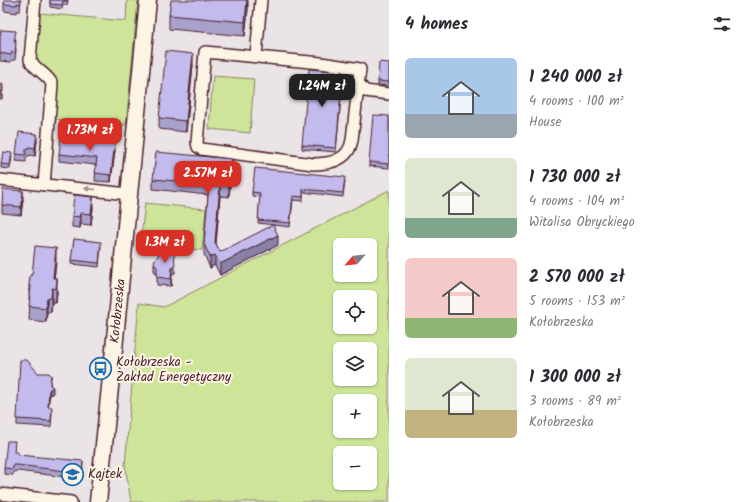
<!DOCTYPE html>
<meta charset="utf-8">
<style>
:root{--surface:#fff;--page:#f7f7f7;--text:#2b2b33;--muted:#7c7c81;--accent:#d93025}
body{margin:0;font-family:Kalam,sans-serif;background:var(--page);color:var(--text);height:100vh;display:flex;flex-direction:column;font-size:15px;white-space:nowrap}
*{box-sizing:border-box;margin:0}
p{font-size:13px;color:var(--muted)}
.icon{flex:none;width:22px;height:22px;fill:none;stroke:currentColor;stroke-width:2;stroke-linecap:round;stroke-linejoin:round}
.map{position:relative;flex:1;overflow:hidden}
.side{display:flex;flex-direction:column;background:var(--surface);width:360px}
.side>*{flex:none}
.needle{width:26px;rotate:243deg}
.controls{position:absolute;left:333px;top:238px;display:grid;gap:8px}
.controls a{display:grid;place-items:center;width:44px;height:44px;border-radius:6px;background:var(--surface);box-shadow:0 1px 3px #0004;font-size:20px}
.price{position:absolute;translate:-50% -34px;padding:0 9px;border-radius:8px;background:var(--accent);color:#fff;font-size:13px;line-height:26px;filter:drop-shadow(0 1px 2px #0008)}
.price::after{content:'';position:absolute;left:50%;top:24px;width:12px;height:9px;margin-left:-6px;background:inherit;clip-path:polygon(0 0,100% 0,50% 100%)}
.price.selected{background:#222;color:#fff}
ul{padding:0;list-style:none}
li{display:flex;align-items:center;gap:12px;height:100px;padding:0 16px}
li span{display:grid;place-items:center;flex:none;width:112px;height:80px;border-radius:6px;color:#555}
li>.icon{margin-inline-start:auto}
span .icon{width:48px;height:48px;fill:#fffc;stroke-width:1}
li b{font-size:17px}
h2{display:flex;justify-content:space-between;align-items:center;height:48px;padding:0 16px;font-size:17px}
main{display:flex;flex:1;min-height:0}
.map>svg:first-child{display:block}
.green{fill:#cde499;stroke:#8c8262;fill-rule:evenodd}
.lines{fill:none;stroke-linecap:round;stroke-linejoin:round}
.minor-casing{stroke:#4a1f2b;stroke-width:14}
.secondary-casing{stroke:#4a1f2b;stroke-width:19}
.minor{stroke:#fcf5e5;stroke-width:11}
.secondary{stroke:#fcf5e5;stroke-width:16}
.wall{fill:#a8a1cc;stroke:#4a1f2b}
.shaded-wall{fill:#8883a6;stroke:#4a1f2b}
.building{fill:#c3bbed;stroke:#4a1f2b}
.oneway{fill:#a38a88}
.labels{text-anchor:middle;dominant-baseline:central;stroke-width:4;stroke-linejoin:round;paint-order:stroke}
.street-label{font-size:13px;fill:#4a1f2b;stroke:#fcf5e5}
.poi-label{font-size:13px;fill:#4a1f2b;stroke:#fcf5e5;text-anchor:start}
</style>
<main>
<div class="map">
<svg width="389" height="502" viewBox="0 0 389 502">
<rect width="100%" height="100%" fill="#ebe4e7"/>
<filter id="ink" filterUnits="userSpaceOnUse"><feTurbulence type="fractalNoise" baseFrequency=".025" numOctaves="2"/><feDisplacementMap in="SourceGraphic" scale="8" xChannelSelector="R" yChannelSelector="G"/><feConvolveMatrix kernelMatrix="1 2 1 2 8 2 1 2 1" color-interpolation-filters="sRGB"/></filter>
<g filter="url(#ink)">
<path class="green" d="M127,0h11l-12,125 -73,-6 3,-34 -21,-24 4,-48 87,8z
M213,76l41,3 -4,54 -41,-4z
M389,190v312h-258l-6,-37 14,-162 25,4zM340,245h30v30h-30zM340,297h30v30h-30zM340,349h30v30h-30zM340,401h30v30h-30zM340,453h30v30h-30z
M145,203l61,6 -4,41 -62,-5z"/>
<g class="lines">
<defs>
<path id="minor" d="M35,0l-5,60c5,10 18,14 22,24l-8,101
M205,52l116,11 39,6 -8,71c-3,20 -21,24 -39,24l-112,-15 -3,-2 -1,-5z
M256,56l5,-56
M360,85l5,6 24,3
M0,180l128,14
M0,494l71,8"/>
<g id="secondary">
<path id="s1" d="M98,502l16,-153 34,-349"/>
</g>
</defs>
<use href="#minor" class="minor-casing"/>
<use href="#secondary" class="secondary-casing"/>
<use href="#minor" class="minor"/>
<use href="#secondary" class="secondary"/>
</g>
<path class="wall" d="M21,0l-1,11h-3v2l-13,-2v-7z
M50,0h18l-1,5h-4l-1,4 -12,-2z
M248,0v9l-3,27 -76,-7v-14z
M0,38l16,1 -1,3 1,8 -1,10h-3l-1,2 -11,-1z
M389,63v23l-11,-1v-4z
M193,65l-7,67 -27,-3v-11z
M343,76l-7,76 -34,-3v-4z
M0,83l3,5 -1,11h-2z
M389,116v52l-20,-2v-4z
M37,141l-2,15 -6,-1 -1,2h-2v5l-10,-1v-7z
M115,150l-4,32 -16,-1 1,-16 -37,-4v-7z
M12,157l-2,12 -9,-1v-4z
M232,169l-3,28 -9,-1 -4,48 4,8 58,-7 -58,30 -5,-10 -5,3 -6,-14v-10l4,-49 -55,-6v-10z
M345,181l-2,16 -40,-5v9l-10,-1 -3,27 -32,-4 2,-26 -8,-1v-4z
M23,199l-2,16 -19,-2v-8z
M93,208l-2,17 -10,-1 -1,4 -8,-1v-11z
M101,246l-2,21 -28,-3v-4z
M56,262l-2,16 3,14 -1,11h-4l-1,9h-4l-1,10 -17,-2 1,-20h-1v-14l3,-11z
M154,264l21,9 -3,2 -1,11 -14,-1v-11l-3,-3z
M38,373l12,12 3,8 -4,3 -1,11 4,6 -1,14 -34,-2v-6z
M18,455l65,12 -1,9 -2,3h-4v4l-10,-1v-5l-49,-6 -4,1v3l-9,-1v-6z"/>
<path class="shaded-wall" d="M247,0l1,9 -3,27v-14z
M193,54v11l-7,67v-11z
M37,134v7l-2,15v-8z
M115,142v8l-4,32v-7z
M232,159v10l-3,28v-11z
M220,185v11l-5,57v-11z
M23,191v8l-2,16v-8z
M93,197v11l-2,17v-11z
M81,213v11l-1,4v-11z
M278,235v10l-58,30v-11z
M56,248v14l-3,27v-11z
M215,255v10l-5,3v-11z
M175,266v7l-3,2 -1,11v-7l1,-11z
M57,278v14l-1,11v-14z
M52,288v15l-1,9v-14z
M47,298v14l-1,10v-14z
M51,375l-1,14 3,-2v6l-4,3 -1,17z
M83,461l-1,15 -2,3v-6z"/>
<path class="building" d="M4,0h17l-1,4 -3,-1v2l-13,-1z
M50,0h17v1h-4l-1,4 -12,-1z
M171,0h76l-2,22 -76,-7z
M1,30l15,1 -2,11h2l-1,11 -3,-1 -1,3 -11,-2v-15z
M166,51l27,3 -7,67 -27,-3z
M379,62l10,1v19l-11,-1z
M309,69l34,3 -7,76 -34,-3z
M0,83l3,1 -1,11h-2z
M373,115l16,1v48l-20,-2z
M19,132l18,2 -2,14 -6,-1 -1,2h-2v6l-10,-1z
M61,136l54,6 -4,33 -16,-2 2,-15 -38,-4z
M3,152l9,1 -2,12 -9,-1z
M156,152l76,7 -3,27 -9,-1 -5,57 5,10 53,-27 5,10 -58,29 -5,-9 -5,2 -6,-13 5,-60 -56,-5z
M255,168l90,9 -2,16 -40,-4v8l-10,-1 -3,27 -32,-3 2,-27 -8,-1z
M3,189l20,2 -2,16 -19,-2z
M74,195l19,2 -2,17 -10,-1 -1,4 -8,-1z
M74,239l27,3 -2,21 -28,-3z
M35,246l21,2 -3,30h4l-1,11 -4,-1 -1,10h-4l-1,10 -17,-2 2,-20h-2l1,-11h2z
M164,250l10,3 1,13 -3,2 -1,11 -14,-2v-10l-3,-3 1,-5 3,-3 1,-5z
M20,360h7l11,13h11l2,2 -1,10 3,2 -4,3 -1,17h4l-1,14 -34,-2z
M7,441h8l-1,11h4v3l65,6 -1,9 -2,3h-4v4l-10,-1v-5l-49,-6h-4v4l-9,-1z"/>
<defs><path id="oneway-solid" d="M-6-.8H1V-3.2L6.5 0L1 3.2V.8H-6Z"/></defs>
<use class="oneway" href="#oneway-solid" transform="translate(90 189) rotate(-174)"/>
</g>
<defs>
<symbol id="bus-ring" viewBox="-11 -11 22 22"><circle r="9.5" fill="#fcf5e5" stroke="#1f6fb2" stroke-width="1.5"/><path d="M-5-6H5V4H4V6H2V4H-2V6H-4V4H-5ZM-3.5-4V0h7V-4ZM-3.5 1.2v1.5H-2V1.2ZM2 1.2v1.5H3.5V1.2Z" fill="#1f6fb2"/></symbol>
<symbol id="school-ring" viewBox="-11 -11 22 22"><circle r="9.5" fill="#fcf5e5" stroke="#1f6fb2" stroke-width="1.5"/><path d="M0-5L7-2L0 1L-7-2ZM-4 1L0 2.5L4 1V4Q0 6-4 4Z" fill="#1f6fb2"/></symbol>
</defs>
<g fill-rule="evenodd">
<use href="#bus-ring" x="88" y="356" width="25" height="25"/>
<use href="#school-ring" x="60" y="462" width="25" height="25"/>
</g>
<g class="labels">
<g class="street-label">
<text stroke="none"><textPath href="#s1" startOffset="192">Kołobrzeska</textPath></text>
</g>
<g class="poi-label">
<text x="116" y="362">Kołobrzeska -<tspan x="116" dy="15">Zakład Energetyczny</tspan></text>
<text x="88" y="474">Kajtek</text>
</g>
</g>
</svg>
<div class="controls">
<a><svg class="needle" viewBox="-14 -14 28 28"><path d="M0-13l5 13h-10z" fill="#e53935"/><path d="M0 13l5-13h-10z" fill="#7c7c81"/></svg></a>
<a><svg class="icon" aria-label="locate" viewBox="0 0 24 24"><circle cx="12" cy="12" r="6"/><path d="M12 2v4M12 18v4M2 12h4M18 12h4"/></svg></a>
<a><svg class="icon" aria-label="layers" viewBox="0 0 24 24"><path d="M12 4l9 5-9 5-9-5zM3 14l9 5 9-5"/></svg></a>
<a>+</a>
<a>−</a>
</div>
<b class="price selected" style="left:322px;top:108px">1.24M zł</b>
<b class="price" style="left:90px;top:152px">1.73M zł</b>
<b class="price" style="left:208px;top:195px">2.57M zł</b>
<b class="price" style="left:165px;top:264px">1.3M zł</b>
</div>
<section class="side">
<h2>4 homes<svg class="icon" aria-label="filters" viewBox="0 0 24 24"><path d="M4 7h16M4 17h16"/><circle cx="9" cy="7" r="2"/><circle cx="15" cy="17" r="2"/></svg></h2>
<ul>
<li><span style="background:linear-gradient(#a9c7e8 70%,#9aa5b1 0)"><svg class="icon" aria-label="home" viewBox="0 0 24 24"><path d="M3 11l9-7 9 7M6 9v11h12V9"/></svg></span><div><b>1 240 000 zł</b><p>4 rooms · 100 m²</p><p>House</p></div></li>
<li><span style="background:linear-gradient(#dfe7d0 75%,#7fa58c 0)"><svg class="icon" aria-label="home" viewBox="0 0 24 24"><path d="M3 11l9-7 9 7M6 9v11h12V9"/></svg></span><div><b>1 730 000 zł</b><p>4 rooms · 104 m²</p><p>Witalisa Obryckiego</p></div></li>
<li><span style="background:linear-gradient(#f6c9c9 75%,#8fb573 0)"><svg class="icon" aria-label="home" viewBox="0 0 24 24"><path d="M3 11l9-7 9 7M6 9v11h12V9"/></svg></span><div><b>2 570 000 zł</b><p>5 rooms · 153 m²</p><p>Kołobrzeska</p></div></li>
<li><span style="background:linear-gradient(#dfe7d0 65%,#c2b280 0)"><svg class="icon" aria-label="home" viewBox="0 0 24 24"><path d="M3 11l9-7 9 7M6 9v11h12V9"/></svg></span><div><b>1 300 000 zł</b><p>3 rooms · 89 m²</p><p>Kołobrzeska</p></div></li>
</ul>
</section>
</main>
